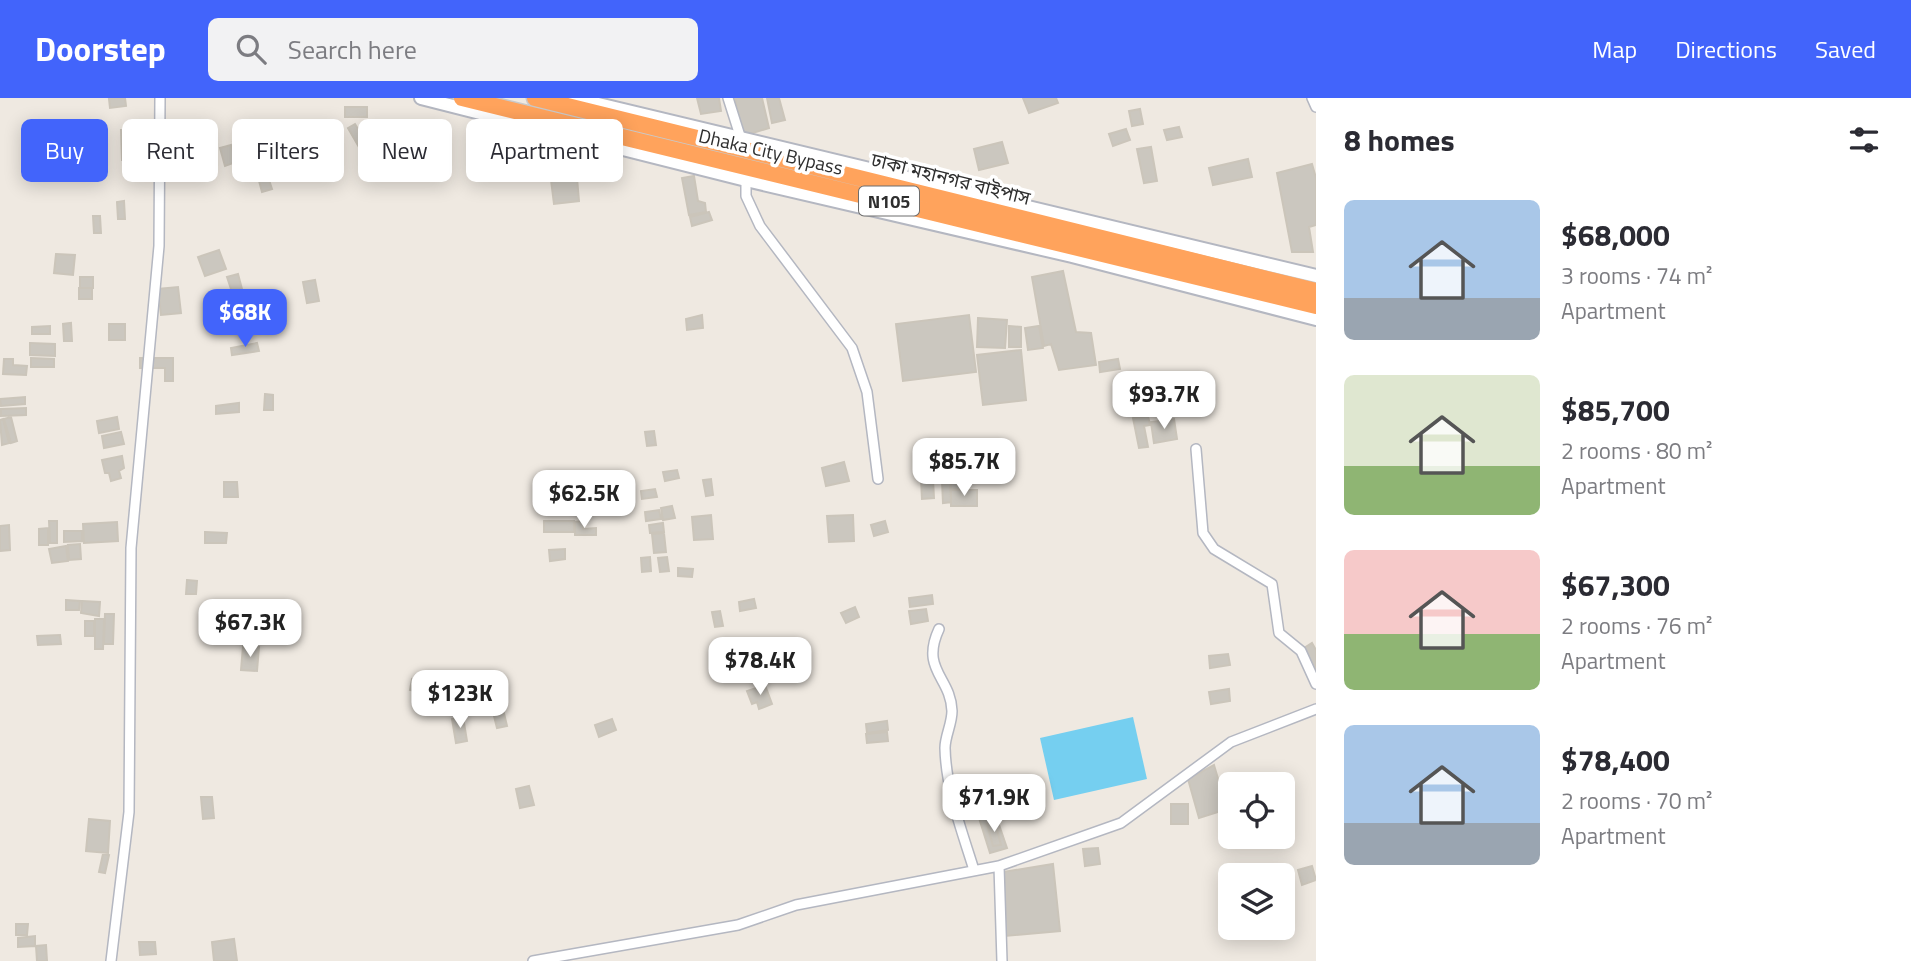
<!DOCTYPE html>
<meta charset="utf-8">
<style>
:root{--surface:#fff;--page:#f2f2f3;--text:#2b2b33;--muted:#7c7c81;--accent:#4264fb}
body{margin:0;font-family:"Titillium Web","Noto Sans Bengali",sans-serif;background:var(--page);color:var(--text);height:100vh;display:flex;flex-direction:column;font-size:26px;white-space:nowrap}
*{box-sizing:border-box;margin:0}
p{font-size:23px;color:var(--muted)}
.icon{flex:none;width:38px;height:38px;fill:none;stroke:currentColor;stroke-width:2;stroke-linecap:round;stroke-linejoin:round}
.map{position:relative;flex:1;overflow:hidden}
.panel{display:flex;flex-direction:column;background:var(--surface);width:595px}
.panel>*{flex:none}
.guide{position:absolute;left:21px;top:21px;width:665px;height:63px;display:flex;gap:14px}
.fabs{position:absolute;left:1218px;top:674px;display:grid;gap:14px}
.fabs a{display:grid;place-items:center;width:77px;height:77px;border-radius:10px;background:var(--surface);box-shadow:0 4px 18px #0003;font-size:35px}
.price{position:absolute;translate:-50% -60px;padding:0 16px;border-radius:14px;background:#fff;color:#222;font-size:23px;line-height:46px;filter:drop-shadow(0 2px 4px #0008)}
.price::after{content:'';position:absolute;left:50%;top:42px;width:21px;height:16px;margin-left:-10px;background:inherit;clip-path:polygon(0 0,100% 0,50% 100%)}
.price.current{background:var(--accent);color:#fff}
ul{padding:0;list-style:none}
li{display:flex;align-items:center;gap:21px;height:175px;padding:0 28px}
li span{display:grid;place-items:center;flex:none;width:196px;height:140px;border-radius:10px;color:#555}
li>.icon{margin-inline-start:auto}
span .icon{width:84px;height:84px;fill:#fffc;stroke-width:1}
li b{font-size:30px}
h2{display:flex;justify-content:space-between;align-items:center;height:84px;padding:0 28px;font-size:30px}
.tag{padding:0 24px;border-radius:10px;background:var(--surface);box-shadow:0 4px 18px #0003;font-size:24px;line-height:63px}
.tag.current{background:var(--accent);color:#fff}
header{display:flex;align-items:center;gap:42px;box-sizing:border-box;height:98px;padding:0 35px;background:var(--accent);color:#fff}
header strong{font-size:33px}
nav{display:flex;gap:38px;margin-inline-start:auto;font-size:24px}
.search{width:490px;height:63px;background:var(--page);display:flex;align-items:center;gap:18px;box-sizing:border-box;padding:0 24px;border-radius:10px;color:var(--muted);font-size:26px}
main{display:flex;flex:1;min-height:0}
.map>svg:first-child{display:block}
.water{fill:#75cff0}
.building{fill:#cbc7bf;stroke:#cbc5ba;stroke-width:2}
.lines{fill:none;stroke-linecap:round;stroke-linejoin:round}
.street-casing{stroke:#b4b7c1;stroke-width:12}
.secondary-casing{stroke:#b4b7c1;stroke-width:16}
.highway-casing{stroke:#c9c9c9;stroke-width:19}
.street{stroke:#fff;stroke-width:9}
.secondary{stroke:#fff;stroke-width:12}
.highway{stroke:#ffa35c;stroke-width:16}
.labels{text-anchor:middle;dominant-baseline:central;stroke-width:7;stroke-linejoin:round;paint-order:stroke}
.shield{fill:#fff;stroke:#6d6d6d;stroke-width:2}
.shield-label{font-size:18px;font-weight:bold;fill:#2e2e2e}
.street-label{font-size:19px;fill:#2e2e2e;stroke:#fff}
</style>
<header>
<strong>Doorstep</strong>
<div class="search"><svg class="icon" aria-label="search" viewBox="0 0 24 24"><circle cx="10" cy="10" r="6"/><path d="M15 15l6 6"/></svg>Search here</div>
<nav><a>Map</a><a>Directions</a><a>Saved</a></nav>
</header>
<main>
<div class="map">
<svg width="1316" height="863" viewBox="0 0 1316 863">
<rect width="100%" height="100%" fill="#efe9e1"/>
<path class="water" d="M1133,619l14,62 -93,21 -14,-62z"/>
<path class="building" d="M125,0l1,8 -16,2 -1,-9z
M697,0h22l2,13 -20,3z
M735,0h27l7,30 -26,8z
M767,0h12l6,22 -13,3z
M1023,0h33l2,5 -29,10z
M345,9h22v10h-22z
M1140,11l3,15 -11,2 -3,-15z
M355,26l20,33 -8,4 -19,-33z
M1179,29l3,10 -15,3 -3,-10z
M1126,31l4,11 -17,6 -4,-12z
M121,32h23l1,29 -23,1z
M262,35l7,22 -29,8 -7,-21z
M202,36l4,13 -11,3 -4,-12z
M1002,44l6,21 -29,7 -5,-21z
M231,47l5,17 -11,4 -5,-18z
M1151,49l6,34 -13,2 -7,-34z
M1248,61l4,18 -39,8 -4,-17z
M1312,66l4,14v47l-7,2 4,25h-21l-15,-79z
M267,76l5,15 -10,3 -4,-15z
M694,78l4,25 7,2 1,9 -17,3 -7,-37z
M577,80l2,23 -25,3 -3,-24z
M124,103l1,18h-7l-1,-17z
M709,114l3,8 -20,6 -2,-9z
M93,118h7l1,17h-7z
M219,152l7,19 -21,7 -7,-19z
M56,156l19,1 -2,20 -19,-2z
M1063,173l13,61 15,1 5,32 -37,5 -8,-26 -7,2 -12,-69z
M238,176l4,15 -10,3 -5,-15z
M80,179h13v11h-13z
M315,182l4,21 -12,2 -4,-21z
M178,189l3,26 -20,2 -3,-26z
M79,190h13v11h-13z
M702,217l1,13 -16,2 -1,-11z
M969,217l7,57 -73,9 -7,-57z
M978,220l29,2 -2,28 -28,-1z
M71,225l1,18h-8l-1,-17z
M109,226h16v16h-16z
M50,228v8h-18v-7z
M1009,228l12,1v20h-12z
M1039,228l4,22 -15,2 -3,-22z
M30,245l25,1v12l-25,-1z
M257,245l2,8 -27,4 -1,-7z
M1021,252l5,50 -43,5 -6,-50z
M31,260l23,1v8h-23z
M140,260h33v23h-8v-13h-25z
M4,261h9v6l14,1 -1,9 -23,-1z
M1118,261l2,10 -20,3 -1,-10z
M1186,284l1,11 -22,2 -1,-11z
M1153,288l2,17 -15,2 -2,-18z
M265,296l8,1v15h-9z
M25,299v7l-24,2 -1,-7z
M239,305v9l-23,2v-8z
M26,310v7l-25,1v-7z
M1148,318l2,9 -6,1 4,21 -9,1 -6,-30z
M11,319l6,24 -6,2 -7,-24z
M117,319l2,12 -20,4 -2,-12z
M3,321l6,24 -7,2 -2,-25z
M1174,321l3,20 -23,4 -3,-21z
M654,333l2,14 -9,1 -2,-14z
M121,334l3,12 -20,4 -2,-12z
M122,358l2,12 -5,3 2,7 -10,3 -2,-8h-4l-3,-13z
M844,364l5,19 -23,5 -4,-18z
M677,372l2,8 -14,3 -2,-9z
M951,379l16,1v11h-16z
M711,381l2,16 -7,1 -3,-16z
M921,381h12l1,19 -12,1z
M942,383h8l1,21 -8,1z
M224,384h13l1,15h-14z
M655,391l2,8 -15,2 -1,-8z
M951,392h26v16h-26z
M672,408l3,12 -12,2 -2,-12z
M659,412l2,9 -15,2 -1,-9z
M711,417l2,24 -19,1 -2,-23z
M853,417l1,26 -25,1 -2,-26z
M49,423h8v22h-7z
M544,423h30v11h-30z
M583,423v8l13,-1v7h-21v-13z
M885,423l3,11 -14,4 -3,-11z
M117,424l1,19 -34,2 -1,-19z
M663,425l1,9 -14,1 -1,-8z
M9,427l1,25 -10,1v-25z
M48,430v17h-9v-16z
M64,433h18v10l-18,1z
M205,434l22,1 -1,10h-21z
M664,435l2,19 -12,1 -2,-19z
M80,446l1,15 -12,1 -1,-15z
M66,448l2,15 -16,2 -3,-14z
M565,451v10l-15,2 -1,-11z
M650,459l1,14 -9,1 -1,-14z
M667,459l2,14 -9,1 -2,-14z
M678,470l15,1 -1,8 -14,-1z
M187,482l10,1 -1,13h-10z
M932,497l1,9 -23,3 -1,-9z
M754,501l2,9 -16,3 -1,-9z
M66,502l14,1 -1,9h-13z
M82,503l18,1 -1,14 -18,-3z
M855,509l4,10 -13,6 -5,-10z
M926,511l2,12 -17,3 -2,-13z
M720,513l3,15 -8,1 -3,-15z
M105,516h9l-1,30h-9z
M95,521h9l-1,30h-8z
M85,523h9v15h-9z
M60,537l1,9 -23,1 -1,-9z
M1312,545l4,7v20l-12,-22z
M243,548l16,1 -2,24 -16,-1z
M1228,556l2,11 -20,3 -1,-12z
M412,581l16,3 -2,11 -16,-3z
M765,587l7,19 -13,5 -2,-7 -5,2 -5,-13z
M1229,591l1,12 -19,3 -2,-12z
M445,601h13v12h-13z
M460,605h24v9h-24z
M503,611l4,17 -10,2 -4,-16z
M463,619l4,24 -11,2 -4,-24z
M612,621l4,11 -17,7 -4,-12z
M887,623l1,9 -21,3 -1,-9z
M887,634l1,9 -21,2 -1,-9z
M1214,667l13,44 -28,9 -11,-39z
M529,688l5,19 -14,3 -4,-19z
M201,699h11l2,21 -11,1z
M1171,706h17v20h-17z
M995,715l12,35 -17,5 -11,-35z
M89,721l21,2 -2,32 -22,-2z
M995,724l6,23 -8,1 -6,-22z
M1098,750l2,16 -15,2 -2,-17z
M103,756l6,1 -4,18 -6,-1z
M1053,766l7,67 -55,5 -2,-64z
M1312,768l4,14 -14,5 -4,-15z
M16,826h12l-1,11h-11z
M35,838v10l-17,1v-9z
M234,841l3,22h-23l-2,-19z
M139,844h16l1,12 -16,1z
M46,847l1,16h-10l-1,-15z"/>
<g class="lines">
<defs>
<path id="street" d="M728,0l13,41
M1312,0l4,9
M746,82v16l14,30 92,122 15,44 11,87
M1196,351l7,84 11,16 58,35 7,49 22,18 15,33
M939,531c-19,41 12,48 13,82 0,13 -7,25 -7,37 1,42 17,83 29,122
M999,768l3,95
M111,863l18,-149 2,-264 28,-302 1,-148
M533,863l205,-36 58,-20 203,-39 122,-43 110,-81 85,-33"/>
<path id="secondary" d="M421,0l325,82 326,76 244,63
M573,0l743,178"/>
<path id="highway" d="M462,0l854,208
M535,0l781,193"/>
</defs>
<use href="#street" class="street-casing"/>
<use href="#secondary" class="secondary-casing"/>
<use href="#highway" class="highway-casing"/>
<use href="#street" class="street"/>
<use href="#secondary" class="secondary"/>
<use href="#highway" class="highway"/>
</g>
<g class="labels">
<rect class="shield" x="859" y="88.5" width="60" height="29" rx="5"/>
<g class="shield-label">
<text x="889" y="103">N105</text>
</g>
<g class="street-label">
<text transform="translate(771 53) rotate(13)">Dhaka City Bypass</text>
<text transform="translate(951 80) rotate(14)">ঢাকা মহানগর বাইপাস</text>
</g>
</g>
</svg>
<div class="fabs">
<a><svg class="icon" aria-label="locate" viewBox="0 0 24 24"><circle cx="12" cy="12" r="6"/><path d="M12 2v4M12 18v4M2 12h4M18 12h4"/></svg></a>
<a><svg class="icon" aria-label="layers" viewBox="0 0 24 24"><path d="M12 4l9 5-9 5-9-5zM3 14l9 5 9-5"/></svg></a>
</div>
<b class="price current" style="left:245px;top:251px">$68K</b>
<b class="price" style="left:1164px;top:333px">$93.7K</b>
<b class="price" style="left:964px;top:400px">$85.7K</b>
<b class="price" style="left:584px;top:432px">$62.5K</b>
<b class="price" style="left:250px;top:561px">$67.3K</b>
<b class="price" style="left:760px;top:599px">$78.4K</b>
<b class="price" style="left:460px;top:632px">$123K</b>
<b class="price" style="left:994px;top:736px">$71.9K</b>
<div class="guide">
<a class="tag current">Buy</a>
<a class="tag">Rent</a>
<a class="tag">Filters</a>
<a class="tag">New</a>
<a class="tag">Apartment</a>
</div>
</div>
<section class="panel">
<h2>8 homes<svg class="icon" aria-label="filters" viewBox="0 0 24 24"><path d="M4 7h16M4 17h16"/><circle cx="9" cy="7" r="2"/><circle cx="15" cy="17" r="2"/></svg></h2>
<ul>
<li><span style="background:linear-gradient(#a9c7e8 70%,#9aa5b1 0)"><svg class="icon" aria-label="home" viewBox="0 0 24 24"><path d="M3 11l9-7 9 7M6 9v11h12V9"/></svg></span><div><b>$68,000</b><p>3 rooms · 74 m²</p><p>Apartment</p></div></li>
<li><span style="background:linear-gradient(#dfe7d0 65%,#8fb573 0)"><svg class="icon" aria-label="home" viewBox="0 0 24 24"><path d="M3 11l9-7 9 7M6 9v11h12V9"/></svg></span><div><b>$85,700</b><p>2 rooms · 80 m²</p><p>Apartment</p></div></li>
<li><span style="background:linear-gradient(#f6c9c9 60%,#8fb573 0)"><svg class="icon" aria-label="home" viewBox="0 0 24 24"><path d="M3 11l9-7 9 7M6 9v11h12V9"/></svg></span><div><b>$67,300</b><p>2 rooms · 76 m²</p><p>Apartment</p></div></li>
<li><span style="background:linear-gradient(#a9c7e8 70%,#9aa5b1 0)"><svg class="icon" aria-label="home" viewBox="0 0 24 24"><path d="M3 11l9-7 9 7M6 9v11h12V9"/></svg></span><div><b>$78,400</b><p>2 rooms · 70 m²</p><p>Apartment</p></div></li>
</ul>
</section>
</main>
